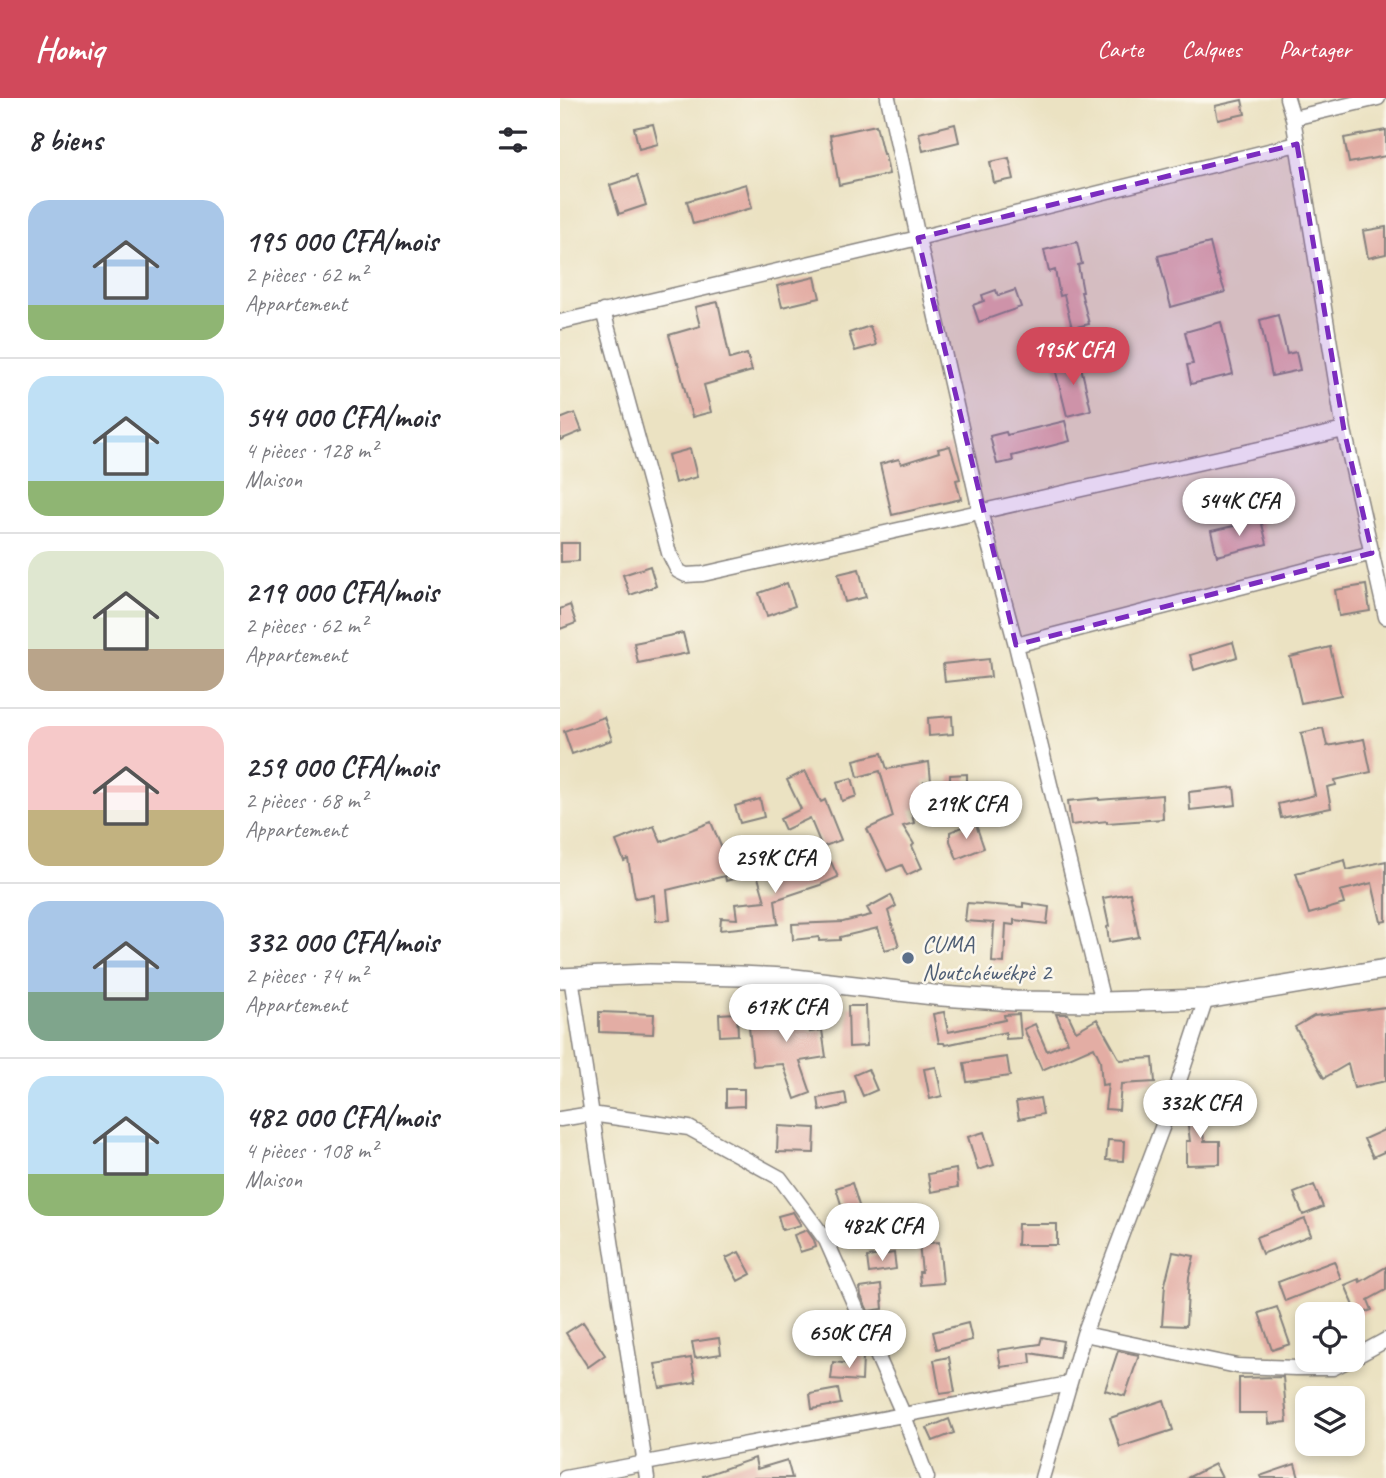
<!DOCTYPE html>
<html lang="fr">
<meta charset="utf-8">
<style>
:root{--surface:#fff;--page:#f7f7f7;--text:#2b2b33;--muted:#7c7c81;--line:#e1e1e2;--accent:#d1495b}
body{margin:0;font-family:Caveat,sans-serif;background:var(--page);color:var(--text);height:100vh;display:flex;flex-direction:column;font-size:26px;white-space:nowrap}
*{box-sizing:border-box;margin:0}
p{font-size:23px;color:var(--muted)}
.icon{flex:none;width:38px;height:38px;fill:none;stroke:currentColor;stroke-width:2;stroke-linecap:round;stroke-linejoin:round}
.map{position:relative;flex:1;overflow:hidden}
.details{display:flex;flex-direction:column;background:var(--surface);width:560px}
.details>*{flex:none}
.fabs{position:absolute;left:735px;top:1204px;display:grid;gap:14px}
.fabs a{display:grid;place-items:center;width:70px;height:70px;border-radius:14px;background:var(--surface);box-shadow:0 4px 10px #0003;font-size:35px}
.price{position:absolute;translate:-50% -60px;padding:0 16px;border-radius:24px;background:#fff;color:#222;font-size:23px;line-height:46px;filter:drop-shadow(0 2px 4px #0008)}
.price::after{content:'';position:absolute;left:50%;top:42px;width:21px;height:16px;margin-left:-10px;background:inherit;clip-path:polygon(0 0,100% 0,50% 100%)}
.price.active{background:var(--accent);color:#fff}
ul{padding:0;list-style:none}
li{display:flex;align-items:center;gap:21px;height:175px;padding:0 28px}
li+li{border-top:2px solid var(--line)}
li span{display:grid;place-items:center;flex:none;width:196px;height:140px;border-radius:21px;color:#555}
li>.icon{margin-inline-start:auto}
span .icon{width:84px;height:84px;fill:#fffc;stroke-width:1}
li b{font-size:30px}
h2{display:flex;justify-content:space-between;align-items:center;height:84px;padding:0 28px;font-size:30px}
header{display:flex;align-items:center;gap:42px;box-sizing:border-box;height:98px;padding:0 35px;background:var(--accent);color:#fff}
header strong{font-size:33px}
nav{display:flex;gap:38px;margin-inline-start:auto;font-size:24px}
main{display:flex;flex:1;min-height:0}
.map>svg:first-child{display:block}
.building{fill:#e3ada4}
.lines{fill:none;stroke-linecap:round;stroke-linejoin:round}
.street-casing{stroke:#86827e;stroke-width:17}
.secondary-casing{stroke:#86827e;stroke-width:22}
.street{stroke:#fff;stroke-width:14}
.secondary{stroke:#fff;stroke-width:19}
.marked{fill:#7b2cbf;fill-opacity:0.2;stroke:#7b2cbf;stroke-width:5;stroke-dasharray:14 9;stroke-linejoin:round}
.service-dot{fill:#5c6f8a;stroke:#fbf7ec;stroke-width:2.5}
.labels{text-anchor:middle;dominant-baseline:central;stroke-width:5;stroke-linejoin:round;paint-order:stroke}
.service-label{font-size:24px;fill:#4e5e75;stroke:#fbf7ec;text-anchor:start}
</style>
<header>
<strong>Homiq</strong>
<nav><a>Carte</a><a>Calques</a><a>Partager</a></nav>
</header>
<main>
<section class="details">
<h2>8 biens<svg class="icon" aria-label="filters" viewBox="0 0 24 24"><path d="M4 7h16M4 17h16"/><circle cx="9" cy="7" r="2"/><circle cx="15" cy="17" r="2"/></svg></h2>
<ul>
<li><span style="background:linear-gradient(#a9c7e8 75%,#8fb573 0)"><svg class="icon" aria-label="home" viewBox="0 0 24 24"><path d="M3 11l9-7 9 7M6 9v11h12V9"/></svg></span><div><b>195 000 CFA/mois</b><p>2 pièces · 62 m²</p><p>Appartement</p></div></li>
<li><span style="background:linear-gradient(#bfe0f5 75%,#8fb573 0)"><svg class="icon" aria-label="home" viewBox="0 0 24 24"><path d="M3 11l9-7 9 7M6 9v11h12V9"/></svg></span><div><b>544 000 CFA/mois</b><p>4 pièces · 128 m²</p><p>Maison</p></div></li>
<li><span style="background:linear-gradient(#dfe7d0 70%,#b9a48a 0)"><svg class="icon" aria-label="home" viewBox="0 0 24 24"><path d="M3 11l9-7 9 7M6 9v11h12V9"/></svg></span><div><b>219 000 CFA/mois</b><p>2 pièces · 62 m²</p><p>Appartement</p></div></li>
<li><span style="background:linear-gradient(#f6c9c9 60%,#c2b280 0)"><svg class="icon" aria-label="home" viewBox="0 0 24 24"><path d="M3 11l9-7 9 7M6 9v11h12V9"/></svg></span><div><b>259 000 CFA/mois</b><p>2 pièces · 68 m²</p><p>Appartement</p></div></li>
<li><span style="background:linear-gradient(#a9c7e8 65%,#7fa58c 0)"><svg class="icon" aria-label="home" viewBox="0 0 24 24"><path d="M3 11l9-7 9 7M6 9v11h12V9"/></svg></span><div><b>332 000 CFA/mois</b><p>2 pièces · 74 m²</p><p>Appartement</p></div></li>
<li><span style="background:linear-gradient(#bfe0f5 70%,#8fb573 0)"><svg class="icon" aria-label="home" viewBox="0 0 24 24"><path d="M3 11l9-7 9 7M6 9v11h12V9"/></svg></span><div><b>482 000 CFA/mois</b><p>4 pièces · 108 m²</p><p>Maison</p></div></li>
</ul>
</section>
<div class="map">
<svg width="826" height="1380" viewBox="0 0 826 1380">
<rect width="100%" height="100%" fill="#fbf7ec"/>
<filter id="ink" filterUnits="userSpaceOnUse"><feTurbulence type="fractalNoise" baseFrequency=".0143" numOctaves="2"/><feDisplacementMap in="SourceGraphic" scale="14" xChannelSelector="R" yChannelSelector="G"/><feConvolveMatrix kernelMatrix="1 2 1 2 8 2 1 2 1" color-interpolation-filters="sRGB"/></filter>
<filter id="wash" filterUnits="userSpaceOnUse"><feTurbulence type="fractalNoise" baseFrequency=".00686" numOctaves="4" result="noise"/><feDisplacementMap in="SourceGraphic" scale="28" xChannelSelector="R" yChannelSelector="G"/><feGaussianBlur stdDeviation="1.57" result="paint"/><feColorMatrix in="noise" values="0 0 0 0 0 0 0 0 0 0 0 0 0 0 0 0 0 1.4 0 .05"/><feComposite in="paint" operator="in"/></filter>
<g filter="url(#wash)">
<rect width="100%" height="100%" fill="#ebe2c2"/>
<g id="blocks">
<path class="building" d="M682,2l3,14 -27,6 -3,-14z
M93,26l5,20 -19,5 -5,-21z
M395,26l4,18 -36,9 -4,-18z
M316,27l7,29h2l4,20 -50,11 -9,-50z
M826,32v26l-37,7 -5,-25z
M449,60l5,21 -20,4 -4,-21z
M77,78l9,29 -27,9 -9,-29z
M186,86l6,24 -59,16 -6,-23z
M826,129v27l-18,4 -5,-27z
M517,144l5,22 -4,1 5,27h-2l8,32 -17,4 -8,-33 -4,1 -5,-26 -6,2 -5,-22z
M650,145l8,32 1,-1 6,18 -54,15 -13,-51z
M255,179l5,21 -38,9 -5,-21z
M436,192l2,6 17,-6 6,17 -42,15 -6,-17 11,-4 -2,-6z
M158,204l12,57 17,-5 5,17 -48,14 7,27 -19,5 -14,-54h-1l-8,-28 31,-9 -5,-19z
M718,217l9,39 9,-2 4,18 -28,6 -12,-56z
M661,224l12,52 -42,10 -4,-19 6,-1 -8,-32z
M310,228l6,19 -21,6 -6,-18z
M519,260l12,52 -24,6 -13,-52z
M15,315l7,18 -22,9v-21z
M505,323l5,20 -58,15 1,5 -16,3 -7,-28 16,-4 1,3z
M390,348l10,33 -4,1 5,19 -69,16 -12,-51 19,-5 2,5 38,-12 -1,-3z
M130,351l7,28 -22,6 -7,-28z
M701,422l6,24 -50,12 -6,-25z
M1,445h18v18l-18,1z
M90,468l6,20 -26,9 -7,-20z
M299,471l7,28 -21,5 -7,-28z
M227,485l8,23 -28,10 -8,-23z
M806,487l4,26 -31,5 -4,-26z
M10,507l6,18 -16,6v-20z
M123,535l5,20 -50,10 -4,-20z
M673,544l4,15 -43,13 -4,-15z
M770,549l11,48 -40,8 -11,-46z
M429,561l2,18 -46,5 -2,-18z
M392,618l1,18 -24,2 -1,-18z
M44,619l8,23 -40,14 -8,-23z
M763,630l4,18 37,-7 7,33 -36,8 1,5 -9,2 4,21 -50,10 -3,-14 37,-9 -14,-62z
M322,655l5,16 42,-7 2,19 -7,1 7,23 -20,5 3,13 -11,3 11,18 -2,2 10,22 -15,7 -5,-10 -15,6 -20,-42 26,-12 -13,-46 -22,6 -4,-17z
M245,673l16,31 4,-2 16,40 -19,7 -12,-29 -25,12 -5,-11 21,-10 -14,-29z
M407,676v35l-17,1v-35z
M292,680l5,18 -15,5 -5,-19z
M674,689l2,18 -46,5 -1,-18z
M602,697l1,24 -56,4v-2l-36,4 -3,-24 31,-3v2z
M200,701l4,18 -24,6 -5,-17z
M151,724l14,34 9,-2 6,23 -14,4 -1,-5 -58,14 3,30 -14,1 -2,-26 -19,3 -7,-39 -4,2 -8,-20 38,-15 7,16z
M415,724l9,26 -27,11 -7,-18v-9z
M785,762l2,10 39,-9v60l-5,1 -9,-39 -32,8 4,13 -35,10 -13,-41z
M211,764l4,16 22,-8 3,7 31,-15 7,15 -18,8 -45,15 3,24 -58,6 1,-12 16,1 -2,-15 30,-3 -10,-34z
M570,795l9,44 -30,5 -2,-15 2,-1 -6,-28z
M331,797l5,11 -8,5 11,35 -14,4 -7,-22 -38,9v3l-21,1v-4l-26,3 -1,-16 51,-2 28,-7 -4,-7z
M407,805l56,4v-4l26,4 -2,17 -33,-4v5l-8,-1 -2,39 -12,-1 2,-39 -29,-2z
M226,893l4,24 2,-1 4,15 13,-2 1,5 12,-2 4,27 -26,4 11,32 -16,6 -12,-35 -30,2 -4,-39 23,-6 -4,-27z
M288,908h18l1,40 -18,1z
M826,909v74l-32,7 -6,-24 -24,14 -29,-51 19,-11z
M39,914l55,2 -1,20 -54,-2z
M384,914l4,20 57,-12 -1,-5 15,-1 2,24 -15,1v-7l-61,13 -1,-2h-5l-6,-29z
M177,915l1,22 -18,1 -1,-22z
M496,916h12l8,17 21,-12 23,41 33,-2 2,24 -34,2 -2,26 -14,-1 3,-25 -6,1 -2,-25 -6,-13 -52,23 -18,-41 11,-5 12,27 21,-9z
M447,959l3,19 -43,6 -3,-19z
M376,969l6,29 -12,3 -6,-30z
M308,971l9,21 -14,6 -9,-21z
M166,991h18v17l-18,1z
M285,995l2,12 -27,6 -2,-13z
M480,1000l3,16 -24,5 -3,-17z
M640,1005l4,38h16v23l-34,1v-24h4l-5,-37z
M218,1028l37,2 -1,25 -37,-1z
M826,1031v22l-13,6 -9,-18z
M424,1034l10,33 -16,5 -10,-33z
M548,1042l16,1 -1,20 -17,-1z
M396,1071l2,18 -27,5 -3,-18z
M292,1085l9,29 -16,5 -9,-29z
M754,1087l9,22 -20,8 -9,-22z
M233,1114l8,13 -19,5 -4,-14z
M745,1121l6,16 -49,19 -6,-17z
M458,1126h39v21h-40z
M247,1132l7,10 2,7 -16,5 -6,-17z
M379,1144l4,41 -23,2 -1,-13h3l-3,-28z
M179,1154l12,22 -13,7 -12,-23z
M613,1154l21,4 -5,21 -3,49 -24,-1 3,-41z
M334,1155l2,16 -27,4 -2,-16z
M774,1163l7,18 -56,22 -7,-19z
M826,1169v23l-18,10 4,10 -14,5 -13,-30 14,-6 1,3z
M321,1187l2,24 -15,2 -7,-15 -1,-8z
M717,1209l13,37 -18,6 -13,-37z
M23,1224l22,33 -17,12 -22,-34z
M408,1225l4,17 -35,9 -4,-17z
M482,1239l21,4 -3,17 -30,-5 1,10 -30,4 -3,-17 42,-6z
M159,1240l2,16 -26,4 -3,-16z
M558,1253l21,4 -14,41 -20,-6z
M292,1257l11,1 -1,25 -31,-2 2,-17 18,2z
M389,1259l6,35 -15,2 -6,-34z
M131,1260l5,24 -36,6 -5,-24z
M723,1279l4,45 -18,2 -1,-11h-29v-35z
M278,1291l3,15 -29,5 -2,-15z
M604,1302l9,30 -53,17 -10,-29z
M389,1321l5,14 -21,8 -6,-13z
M195,1360l2,11 30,-9 5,18h-88l-1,-2z
M655,1366l7,14h-35z
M735,1366l4,14h-38l-1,-2z"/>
</g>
</g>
<g filter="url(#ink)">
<use href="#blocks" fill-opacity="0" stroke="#86827e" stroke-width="2"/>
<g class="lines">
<defs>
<path id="street" d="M328,0l30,140 62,273 36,134 87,357
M727,0l6,20 51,312 42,187
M733,20l85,-20
M43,213l66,242 9,18 8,4 17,-1 641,-144
M0,224l358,-84 379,-94
M456,547l356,-92
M11,879l76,501
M0,1021l31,-5 98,14 91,50 46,62 78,176 23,62
M524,1236l153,32 59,2h37l16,-8
M793,1260l33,-18
M5,1380l504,-94
M482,1380l42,-144 90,-238 32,-97"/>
<path id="secondary" d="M0,880l89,-4 91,2 46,2 156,18 73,5 88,1 103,-3 180,-30"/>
</defs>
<use href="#street" class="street-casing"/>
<use href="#secondary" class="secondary-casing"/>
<use href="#street" class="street"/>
<use href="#secondary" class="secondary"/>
</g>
</g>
<path class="marked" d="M737,46l47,286 28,123 -356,92 -98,-407z"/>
<circle class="service-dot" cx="348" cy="860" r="7"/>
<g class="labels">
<g class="service-label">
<text x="362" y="846">CUMA<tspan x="362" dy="28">Noutchéwékpè 2</tspan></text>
</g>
</g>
</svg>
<div class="fabs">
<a><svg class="icon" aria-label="locate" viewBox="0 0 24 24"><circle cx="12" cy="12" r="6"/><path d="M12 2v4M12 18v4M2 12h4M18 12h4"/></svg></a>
<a><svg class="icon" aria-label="layers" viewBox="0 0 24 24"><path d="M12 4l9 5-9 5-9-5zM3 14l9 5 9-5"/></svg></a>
</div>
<b class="price active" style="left:513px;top:289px">195K CFA</b>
<b class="price" style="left:679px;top:440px">544K CFA</b>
<b class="price" style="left:406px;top:743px">219K CFA</b>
<b class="price" style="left:215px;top:797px">259K CFA</b>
<b class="price" style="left:226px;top:946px">617K CFA</b>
<b class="price" style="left:640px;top:1042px">332K CFA</b>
<b class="price" style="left:322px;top:1165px">482K CFA</b>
<b class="price" style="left:289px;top:1272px">650K CFA</b>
</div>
</main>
